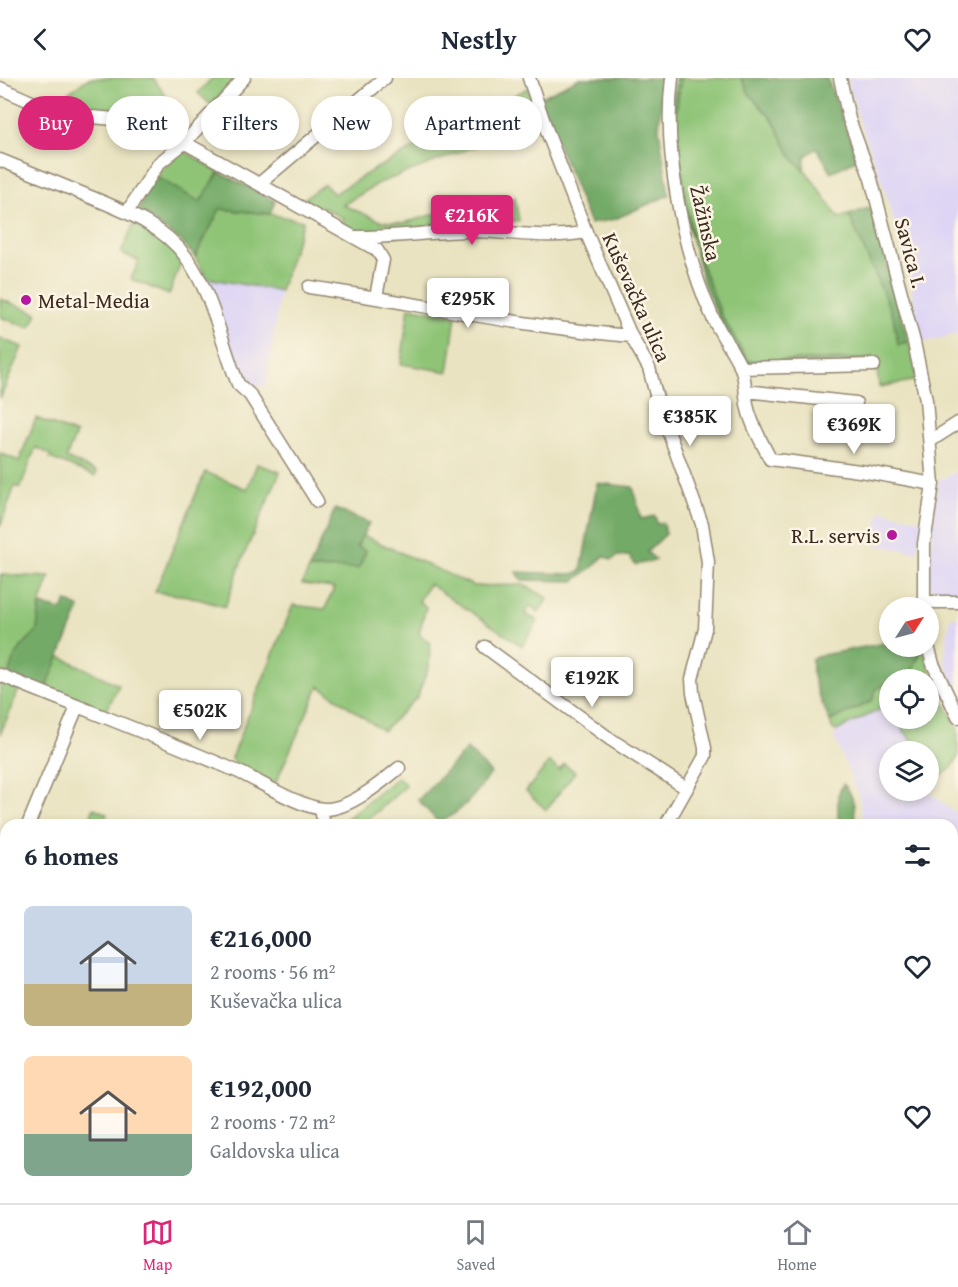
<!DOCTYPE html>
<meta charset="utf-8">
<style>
:root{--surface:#fff;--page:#f6f6f7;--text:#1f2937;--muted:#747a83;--line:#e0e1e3;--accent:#db2777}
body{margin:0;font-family:"Gentium Book Plus",serif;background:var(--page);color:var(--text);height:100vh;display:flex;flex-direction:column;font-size:22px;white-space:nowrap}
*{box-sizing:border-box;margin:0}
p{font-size:20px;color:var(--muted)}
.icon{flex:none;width:33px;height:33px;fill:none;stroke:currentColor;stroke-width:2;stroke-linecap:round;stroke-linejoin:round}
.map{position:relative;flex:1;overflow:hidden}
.panel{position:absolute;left:0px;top:741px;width:958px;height:384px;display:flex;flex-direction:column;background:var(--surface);border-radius:18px 18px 0 0;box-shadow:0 3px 9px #0003}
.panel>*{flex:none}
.top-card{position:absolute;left:18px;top:18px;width:600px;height:54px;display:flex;gap:12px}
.needle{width:39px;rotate:54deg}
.tools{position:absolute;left:879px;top:519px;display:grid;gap:12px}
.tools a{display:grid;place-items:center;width:60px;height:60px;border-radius:50%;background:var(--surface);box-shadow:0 3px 9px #0003;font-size:30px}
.price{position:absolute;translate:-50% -51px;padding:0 14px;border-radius:6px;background:#fff;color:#222;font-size:20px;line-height:39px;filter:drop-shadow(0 2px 3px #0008)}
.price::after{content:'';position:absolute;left:50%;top:36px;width:18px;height:14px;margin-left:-9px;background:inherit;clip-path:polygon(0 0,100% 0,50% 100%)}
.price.selected{background:var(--accent);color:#fff}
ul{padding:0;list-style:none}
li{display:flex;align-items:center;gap:18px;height:150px;padding:0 24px}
li span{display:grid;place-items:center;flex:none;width:168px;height:120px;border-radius:9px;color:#555}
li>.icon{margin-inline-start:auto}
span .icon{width:72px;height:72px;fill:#fffc;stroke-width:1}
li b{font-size:26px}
h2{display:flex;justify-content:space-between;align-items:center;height:72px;padding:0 24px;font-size:26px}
.chip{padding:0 21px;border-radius:27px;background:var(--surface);box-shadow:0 3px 9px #0003;font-size:21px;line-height:54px}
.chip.selected{background:var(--accent);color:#fff}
header{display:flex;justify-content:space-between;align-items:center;height:78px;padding:0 24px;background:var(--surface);font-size:27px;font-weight:700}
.menu{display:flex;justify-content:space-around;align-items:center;height:84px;border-top:2px solid var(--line);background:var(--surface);font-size:16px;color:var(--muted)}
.menu a{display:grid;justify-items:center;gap:3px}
.menu .selected{color:var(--accent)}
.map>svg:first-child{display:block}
.built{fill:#ded5f5}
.industrial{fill:#c3c1db}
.green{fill:#8fc477;stroke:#65774a;stroke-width:1.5}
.forest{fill:#73aa68;stroke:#576a43;stroke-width:1.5}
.water{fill:#7fbaf1;stroke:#5d7288;stroke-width:1.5}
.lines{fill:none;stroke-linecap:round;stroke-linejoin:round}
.minor-casing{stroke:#928670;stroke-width:15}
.minor{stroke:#fff;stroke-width:12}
.poi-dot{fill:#b5179e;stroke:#fcf5e5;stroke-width:2}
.labels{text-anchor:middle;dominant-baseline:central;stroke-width:5;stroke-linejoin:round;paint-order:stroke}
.street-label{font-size:21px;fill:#3b2a1e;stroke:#fcf5e5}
.poi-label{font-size:21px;fill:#3b2a1e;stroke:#fcf5e5;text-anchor:start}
</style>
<header><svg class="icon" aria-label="back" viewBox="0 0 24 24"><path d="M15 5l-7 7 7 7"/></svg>Nestly<svg class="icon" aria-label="heart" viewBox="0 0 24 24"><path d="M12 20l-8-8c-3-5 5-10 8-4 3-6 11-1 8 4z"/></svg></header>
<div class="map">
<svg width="958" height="1125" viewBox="0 0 958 1125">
<rect width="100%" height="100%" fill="#fcf5e5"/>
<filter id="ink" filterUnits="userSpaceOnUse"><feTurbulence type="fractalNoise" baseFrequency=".0167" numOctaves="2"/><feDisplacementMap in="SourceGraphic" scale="12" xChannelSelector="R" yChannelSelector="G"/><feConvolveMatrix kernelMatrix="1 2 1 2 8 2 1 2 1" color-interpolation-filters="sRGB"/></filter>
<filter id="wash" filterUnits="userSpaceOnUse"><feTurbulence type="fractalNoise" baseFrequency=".008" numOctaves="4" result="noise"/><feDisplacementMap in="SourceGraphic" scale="24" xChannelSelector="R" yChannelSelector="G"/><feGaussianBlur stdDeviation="1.35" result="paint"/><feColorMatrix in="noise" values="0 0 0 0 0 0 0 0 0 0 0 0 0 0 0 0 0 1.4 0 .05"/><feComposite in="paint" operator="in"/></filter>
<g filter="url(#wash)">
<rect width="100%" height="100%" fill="#e9e3c1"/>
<path class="built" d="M847,0h111v256l-38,9 -10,-64 -24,-85 -27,-74z
M270,136l33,7 -23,70 -14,96 -24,-4 -22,-73 -25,-53z
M958,393v123l-16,1 -12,-9 -2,-7 10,-98z
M880,433l43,9 -6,32 -42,-7z
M950,539h8v74l-14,-30z
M889,627l1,13 7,1 7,12 17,20 -31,1v38l38,1 27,22 3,-4v76l-3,2 -2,-3 -1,-59h-69l-13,-4h-7l-4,-25 -25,-59 2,-6z
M929,682l13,15 -13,13z
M958,842v283h-27v-6h21v-272z"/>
<path class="industrial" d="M808,1119l102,5v1h-108z"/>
<path class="green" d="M89,0h64l22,31 -15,12 -26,-7 -57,-6 -12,-13z
M212,0h24l-25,27 -13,-12z
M681,0h60l9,17 23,25 19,38 14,13 33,47 10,-3 44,101 5,28 11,-3 9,39 -39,7 -2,-18 -6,-12v2l-123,2 -26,-44 -29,-75 -19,-116z
M528,10l11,34 -160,61 -36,22 38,16 23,2 45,-13 28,-2 23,4 15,-15 4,24 -45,1 -46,7 -67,3 -18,-7 1,-6 -21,-12 -4,5 -18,-11 23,-17 10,10 39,-24z
M186,74l33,20 -19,30 -44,-25c8,-11 17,-21 30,-25z
M220,131l50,5 33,7 -23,70 -73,-13 -12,-21z
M134,145l33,20 15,17 -13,35 -38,-16 8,-18 -18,-8z
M0,221l37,14 -7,15 -30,-11z
M409,229l47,9 -8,56 -47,-8z
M0,260l22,9 -22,52z
M36,340l40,16 -10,24 31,14 -2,4 -45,-18 1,-3 -15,-8 -16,41 -5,-2 -15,41v-74l19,8z
M257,386l23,8 -38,88 -17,47 -37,-11 -33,-4 50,-120 42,17z
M362,457l112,51 50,-1 24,13 -9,14 -9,-6 -5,8 13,7 -16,25 -93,-62 -10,17 7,6 -7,27 11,9 -1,23 -12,31 -34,34 -64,-45 -44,98 -37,-19 -7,-7 62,-153 32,4 9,-21 -32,-4 7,-15 50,-1 -2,-21z
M0,497l50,2 -10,28 -3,26 -15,15 -13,29 -9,-4z
M919,569h3l16,44 20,38v28l-7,12 -9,6 -13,-15 -1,-8 -7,-1 -17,-20 -7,-12 31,-1v-38l-15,-1v-10l8,-18z
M59,578l60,29 -15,30 -59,-25z
M0,602l19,9 -19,46z
M889,605v22l-53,26 -4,-3 -2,-7 42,-20 4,-12z
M549,684l10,8 5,-6 11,8 -29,38 -20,-19z
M398,699l8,9 -44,39h-23z
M94,730l13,6 -4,11h-16z
M0,932l6,3v85l-6,4z"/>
<path class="forest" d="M580,0h83l-4,51 10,66 -54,24 -25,5 -51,-126z
M675,0h6l-7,48 19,116 29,75 26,44 123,-2 1,-4 1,8 -126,2 -25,-38 -18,-43 -20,-73 -12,-93z
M741,0h26v2l6,-2h54l31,81 -27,13 -14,-24 -12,9 -1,13 -12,-12 -19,-38 -23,-25z
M219,94l56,29 -5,13 -50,-5 -25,48 -14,-16 -42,-30 6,-16 11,-18 44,25z
M871,129l38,134 -11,4 -5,-29 -44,-101z
M597,405l36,4 8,32 14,-3 2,8 6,-1 3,11 -19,18 9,8 -20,5 -7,-9h-11l-6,4 -8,-4 -11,11 -19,14 -53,-1 -5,-8 57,2 8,-3z
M335,431l34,14 -12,23 9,5 -7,17 -50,1z
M66,523l14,7 -35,82 -36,-15 3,-13 10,-16 15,-15 3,-26 22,5z
M885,565l9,8 10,-4h15l2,4 -8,18v10l-23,1 -1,3 -13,6 -4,12 -42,20c-7,-15 -21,-45 -18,-62l6,-3z
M467,671l24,24c-14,19 -30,42 -53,49l-20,-22z
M843,706c12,10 12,27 12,41h-17v-30z"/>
<path class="water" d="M688,1119h89l-5,6h-87z"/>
</g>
<g filter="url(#ink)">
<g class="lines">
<defs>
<path id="minor" d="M529,0l19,56 38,98 45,104 18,32 10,38 43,118 6,38 -3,67 -13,50 1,14 12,55v8l-39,69
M672,0c-9,72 10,172 40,238 8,18 21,34 29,52 5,12 4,24 6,36 3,19 15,38 23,55l97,13 66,12
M840,0l9,41 22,60 43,163 12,58 7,84 -9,60v64
M0,10l59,26 77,7 17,4 224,125 6,10 -7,37
M0,82c27,11 54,22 81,33 37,16 81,30 105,64 27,37 35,85 52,127l12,11 67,106
M259,106l126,-106
M127,134l32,-49 25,-20 60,-65
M356,159c39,1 77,-6 115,-6 38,0 78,9 115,1
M309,209c107,16 213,40 322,49
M741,290l133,-3
M746,313l110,12
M930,363l28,-18
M924,524h34
M928,568l5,18 25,53
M485,569l125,92 76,49
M0,597c80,33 161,63 241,98 21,10 61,35 83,36 24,1 57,-26 75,-41
M321,731l3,16
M28,747l49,-118
M0,815l6,-15
M952,818l6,-4
M918,1119v6
M794,1125l5,-6"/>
</defs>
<use href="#minor" class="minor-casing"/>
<use href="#minor" class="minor"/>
</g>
</g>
<g class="poi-dot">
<circle cx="26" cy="222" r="6"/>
<circle cx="892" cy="457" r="6"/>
</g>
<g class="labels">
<g class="street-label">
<text transform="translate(706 145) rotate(77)">Žažinska</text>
<text transform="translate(911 175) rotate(75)">Savica I.</text>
<text transform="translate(637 219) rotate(66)">Kuševačka ulica</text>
</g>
<g class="poi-label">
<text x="38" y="222">Metal-Media</text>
<text x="880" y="457" text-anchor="end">R.L. servis</text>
</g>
</g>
</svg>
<div class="tools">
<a><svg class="needle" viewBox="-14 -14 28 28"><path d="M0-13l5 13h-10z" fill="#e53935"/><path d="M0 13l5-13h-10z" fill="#747a83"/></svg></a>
<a><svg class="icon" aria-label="locate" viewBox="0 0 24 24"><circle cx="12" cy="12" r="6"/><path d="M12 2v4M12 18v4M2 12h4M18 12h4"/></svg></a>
<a><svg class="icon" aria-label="layers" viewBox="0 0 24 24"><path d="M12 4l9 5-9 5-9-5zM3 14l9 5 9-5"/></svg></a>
</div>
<b class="price selected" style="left:472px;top:168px">€216K</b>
<b class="price" style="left:468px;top:251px">€295K</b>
<b class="price" style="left:690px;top:369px">€385K</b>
<b class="price" style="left:854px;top:377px">€369K</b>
<b class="price" style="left:592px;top:630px">€192K</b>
<b class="price" style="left:200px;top:663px">€502K</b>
<div class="top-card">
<a class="chip selected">Buy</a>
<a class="chip">Rent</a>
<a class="chip">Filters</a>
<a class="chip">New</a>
<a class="chip">Apartment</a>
</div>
<section class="panel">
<h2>6 homes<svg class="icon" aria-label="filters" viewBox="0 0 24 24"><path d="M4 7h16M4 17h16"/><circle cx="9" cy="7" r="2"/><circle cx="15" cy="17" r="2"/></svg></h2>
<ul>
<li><span style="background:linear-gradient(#c9d6e8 65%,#c2b280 0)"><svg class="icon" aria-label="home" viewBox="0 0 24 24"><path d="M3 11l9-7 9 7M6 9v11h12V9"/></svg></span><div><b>€216,000</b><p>2 rooms · 56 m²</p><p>Kuševačka ulica</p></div><svg class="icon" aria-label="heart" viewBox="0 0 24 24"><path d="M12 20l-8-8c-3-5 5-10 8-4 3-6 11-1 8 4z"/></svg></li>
<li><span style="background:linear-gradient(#ffd9b3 65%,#7fa58c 0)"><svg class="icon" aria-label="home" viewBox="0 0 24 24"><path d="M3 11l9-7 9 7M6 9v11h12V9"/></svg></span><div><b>€192,000</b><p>2 rooms · 72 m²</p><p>Galdovska ulica</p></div><svg class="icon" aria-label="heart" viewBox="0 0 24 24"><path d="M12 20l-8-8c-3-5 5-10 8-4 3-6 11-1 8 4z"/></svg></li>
</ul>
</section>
</div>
<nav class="menu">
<a class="selected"><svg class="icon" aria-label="map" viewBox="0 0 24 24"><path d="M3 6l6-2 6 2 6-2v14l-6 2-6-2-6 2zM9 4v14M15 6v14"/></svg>Map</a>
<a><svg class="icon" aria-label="saved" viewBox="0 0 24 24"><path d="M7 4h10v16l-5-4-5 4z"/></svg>Saved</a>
<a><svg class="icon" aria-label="home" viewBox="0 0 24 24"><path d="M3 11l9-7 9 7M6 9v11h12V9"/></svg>Home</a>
</nav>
